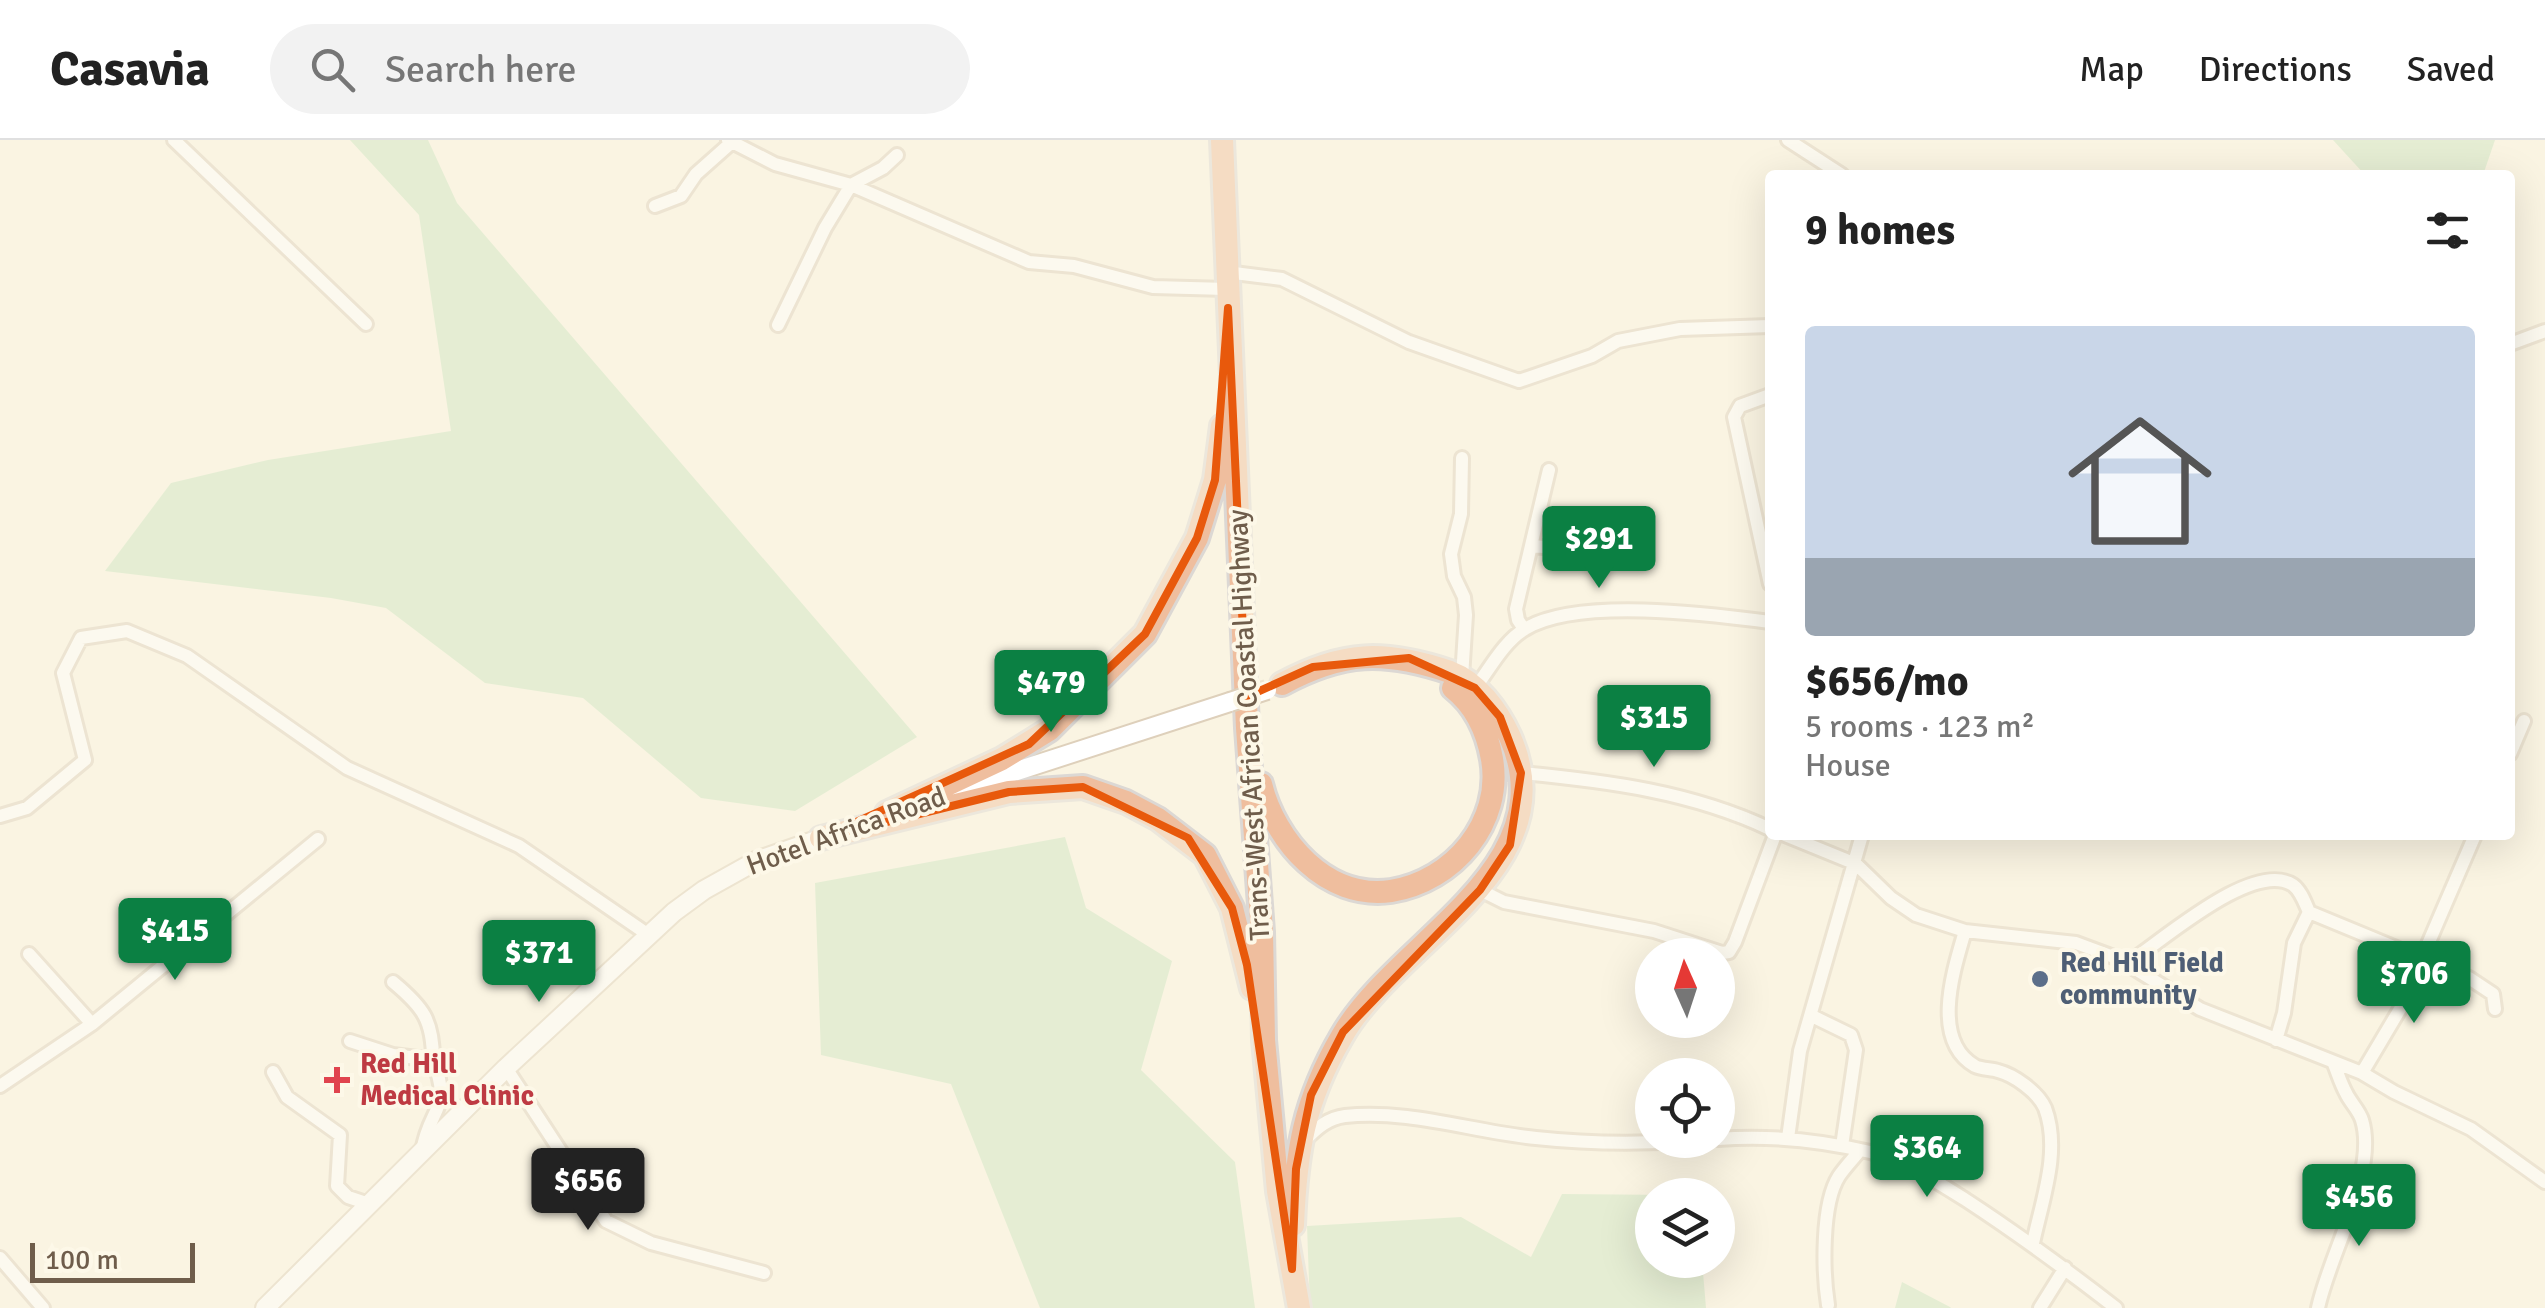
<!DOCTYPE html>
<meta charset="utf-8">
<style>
:root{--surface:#fff;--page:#f2f2f2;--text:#222;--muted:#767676;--line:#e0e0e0;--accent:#0b8043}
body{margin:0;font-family:Signika,sans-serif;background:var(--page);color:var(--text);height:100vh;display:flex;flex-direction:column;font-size:38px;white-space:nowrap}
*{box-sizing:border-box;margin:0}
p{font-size:32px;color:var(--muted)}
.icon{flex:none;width:55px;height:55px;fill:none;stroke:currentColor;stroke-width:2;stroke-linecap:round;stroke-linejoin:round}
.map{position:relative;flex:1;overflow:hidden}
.sheet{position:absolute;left:1765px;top:30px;width:750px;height:670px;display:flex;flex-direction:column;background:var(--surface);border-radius:10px;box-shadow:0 10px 40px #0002}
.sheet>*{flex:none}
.needle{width:65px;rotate:357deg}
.buttons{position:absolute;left:1635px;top:798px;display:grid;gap:20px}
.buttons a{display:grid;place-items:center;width:100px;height:100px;border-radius:50%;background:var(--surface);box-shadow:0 10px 40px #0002;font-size:50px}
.scale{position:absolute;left:30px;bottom:25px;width:165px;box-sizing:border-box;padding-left:10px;border:5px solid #6f5d4b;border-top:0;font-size:28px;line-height:35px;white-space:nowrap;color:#6f5d4b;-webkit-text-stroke:8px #fdf8e8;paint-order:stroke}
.price{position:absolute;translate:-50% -85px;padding:0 22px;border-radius:10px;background:var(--accent);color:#fff;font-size:32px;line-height:65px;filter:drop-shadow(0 2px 5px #0008)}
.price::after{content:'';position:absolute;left:50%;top:60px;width:30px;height:22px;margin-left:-15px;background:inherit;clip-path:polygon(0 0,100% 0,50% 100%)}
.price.on{background:#222;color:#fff}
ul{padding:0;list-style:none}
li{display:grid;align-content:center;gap:20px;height:530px;padding:0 40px}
li span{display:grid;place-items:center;height:310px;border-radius:10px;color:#555}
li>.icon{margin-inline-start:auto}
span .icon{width:180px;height:180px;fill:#fffc;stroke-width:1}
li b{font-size:42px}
h2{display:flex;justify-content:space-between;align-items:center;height:120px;padding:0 40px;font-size:42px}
header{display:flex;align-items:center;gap:60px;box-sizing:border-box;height:140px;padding:0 50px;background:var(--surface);border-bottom:2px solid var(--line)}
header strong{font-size:48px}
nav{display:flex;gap:55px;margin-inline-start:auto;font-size:35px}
.search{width:700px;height:90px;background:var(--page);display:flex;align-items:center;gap:25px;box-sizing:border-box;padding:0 35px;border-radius:55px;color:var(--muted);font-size:38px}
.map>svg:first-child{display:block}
.green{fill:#cce5c2}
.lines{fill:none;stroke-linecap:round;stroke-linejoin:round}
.street-casing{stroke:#ddd1bf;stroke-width:18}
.secondary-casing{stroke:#ded0bb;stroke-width:22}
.highway-casing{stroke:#dcd8d4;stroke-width:28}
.street{stroke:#fff;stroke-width:12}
.secondary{stroke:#fff;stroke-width:18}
.highway{stroke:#efbe9e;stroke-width:22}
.secondary-bridge-casing{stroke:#ded0bb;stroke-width:22;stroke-linecap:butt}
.secondary-bridge{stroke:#fff;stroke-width:18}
.marked{fill:none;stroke:#e8590c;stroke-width:8;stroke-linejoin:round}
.service-dot{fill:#5c6f8a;stroke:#fdf8e8;stroke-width:4}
.health-dot{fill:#e0444e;stroke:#fdf8e8;stroke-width:4}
.labels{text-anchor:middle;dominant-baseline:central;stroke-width:8;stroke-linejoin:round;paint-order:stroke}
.street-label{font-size:28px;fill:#6f5d4b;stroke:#fdf8e8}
.service-label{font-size:28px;font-weight:bold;fill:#4e5e75;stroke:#fdf8e8;text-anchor:start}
.health-label{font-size:28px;font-weight:bold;fill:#be3a42;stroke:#fdf8e8;text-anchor:start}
</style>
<header>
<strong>Casavia</strong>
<div class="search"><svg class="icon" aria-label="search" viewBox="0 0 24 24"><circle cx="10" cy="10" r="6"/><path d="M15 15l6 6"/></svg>Search here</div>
<nav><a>Map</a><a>Directions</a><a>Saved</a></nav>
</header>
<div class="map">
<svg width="2545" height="1168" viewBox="0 0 2545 1168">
<rect width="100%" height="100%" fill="#faf4e2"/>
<path class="green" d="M350,0h78l29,63 460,534 -122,74 -94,-13 -118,-100 -98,-15 -99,-75 -55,-10 -226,-27 66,-88 97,-23 183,-29 -32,-216z
M2333,0h162l-12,35h-118z
M1065,697l21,71 86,53 -31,109 94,92 20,146h-215l-89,-224 -130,-29 -6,-172z
M1562,1054l110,1h-20v65h50l4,48h-396l-3,-82 154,-9 70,40z
M1902,1142l48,25 1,1h-56z"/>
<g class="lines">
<defs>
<path id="street" d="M174,0l192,184
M728,0l47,24 76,21 32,-17 14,-13
M1788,0l54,35
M655,66l26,-10 15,-22 36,-32
M1226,132l56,7 127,63 110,39 73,-25 26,-15 62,-12 90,-3
M778,185l47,-97 26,-43 178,77 45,4 79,21 74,2
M2510,204l35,-13
M1770,255l-30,11 -6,11 36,167
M1462,318l-1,56 -10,40 3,22 10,21 2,18 -4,62
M1532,406l108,9
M1524,489l-6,-9 -2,-11 33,-139
M1475,548c14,-18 29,-47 50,-59 52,-32 184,-15 245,-7
M2510,614l14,-33
M1521,633c86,8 171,19 249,56
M0,676l27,-8 58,-48 -22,-87 18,-35 46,-7 60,25 160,112 172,78 131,90
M1785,695l71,29 35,34 25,17 49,16 111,12 43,16 81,50 162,64 32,19 77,37 74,53
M1480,750l24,12 150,29 68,22 7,-1 6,-10 40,-107
M1965,791c-11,38 -35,109 10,135 6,3 17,3 23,5 16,4 40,21 47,37 16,43 -3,92 -12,135
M29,814l63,70
M2128,823c32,-20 125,-104 165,-78 8,6 12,18 16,27
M393,842c30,25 40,38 40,78
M1812,876l39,19 5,15 -14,96
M2276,900l8,-27 10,-70 15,-31 160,66 24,16 2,15
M350,901l43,14 40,5c20,51 -4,46 -11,92
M506,928l100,153 45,22 113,30
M273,932l14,25 53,38 -3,51 11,11 21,7
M2362,933l38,-64 75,-174
M0,946l92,-62 226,-185
M1788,998l12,-87 62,-216
M1306,999c11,-11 22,-21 39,-23 63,-7 129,16 191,22 55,6 108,6 162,2
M1718,999c52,-4 101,1 152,13 34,8 67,30 96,48 52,34 101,70 150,108
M0,1118l43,50
M1828,1165c-5,-32 -7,-101 11,-129 6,-9 14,-17 21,-26
M2040,1168l25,-40
M2318,1168c11,-53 60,-136 44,-188 -3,-10 -12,-18 -16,-27 -5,-9 -8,-19 -12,-29"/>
<path id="secondary" d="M955,651l275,-89
M265,1168l241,-240 168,-156 30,-22 52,-29 75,-26"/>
<path id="highway" d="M1222,0l25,588 15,204 2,108 14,151 21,117
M1282,544c61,-33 102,-34 168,-12 27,10 48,39 60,65 58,132 -114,204 -168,299 -38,65 -46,115 -49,189
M1261,644c14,57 65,116 130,107 63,-10 112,-69 101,-132 -5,-28 -16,-53 -39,-71
M887,673l115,-54 47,-29 96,-96 52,-96 18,-58 7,-54
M821,698l188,-46 74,-5 43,15 32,17 47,36 27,53 20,80"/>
</defs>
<use href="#street" class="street-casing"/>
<use href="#secondary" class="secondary-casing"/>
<use href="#highway" class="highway-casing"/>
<use href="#street" class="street"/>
<use href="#secondary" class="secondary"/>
<use href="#highway" class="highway"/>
<defs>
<path id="secondary-bridge" d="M1230,562l37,-12"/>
</defs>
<use href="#secondary-bridge" class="secondary-bridge-casing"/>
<use href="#secondary-bridge" class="secondary-bridge"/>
</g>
<path d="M0 0H2545V1168H0ZM1228,168l18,389 67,-30 96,-9 66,30 25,29 21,56 -11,72 -30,45 -137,142 -32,63 -15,74 -4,100 -45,-304 -15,-57 -44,-70 -105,-51 -74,5 -188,46 208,-94 116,-110 52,-96 18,-58z" fill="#faf4e2" fill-opacity=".55" fill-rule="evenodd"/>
<path class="marked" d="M1228,168l18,389 67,-30 96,-9 66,30 25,29 21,56 -11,72 -30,45 -137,142 -32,63 -15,74 -4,100 -45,-304 -15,-57 -44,-70 -105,-51 -74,5 -188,46 208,-94 116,-110 52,-96 18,-58z"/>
<circle class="service-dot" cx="2040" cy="839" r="10"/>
<path class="health-dot" d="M332 925h10v10h10v10h-10v10h-10v-10h-10v-10h10z"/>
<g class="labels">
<g class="street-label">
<text transform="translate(1249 585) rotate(-93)">Trans-West African Coastal Highway</text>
<text transform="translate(846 691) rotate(-20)">Hotel Africa Road</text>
</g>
<g class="service-label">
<text x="2060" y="823">Red Hill Field<tspan x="2060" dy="32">community</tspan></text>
</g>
<g class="health-label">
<text x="360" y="924">Red Hill<tspan x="360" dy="32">Medical Clinic</tspan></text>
</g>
</g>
</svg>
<div class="buttons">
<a><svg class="needle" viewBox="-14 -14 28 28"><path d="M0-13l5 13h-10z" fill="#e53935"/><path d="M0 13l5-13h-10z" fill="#767676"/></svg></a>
<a><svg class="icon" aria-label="locate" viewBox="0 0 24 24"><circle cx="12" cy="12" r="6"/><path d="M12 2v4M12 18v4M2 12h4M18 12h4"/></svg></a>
<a><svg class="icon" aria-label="layers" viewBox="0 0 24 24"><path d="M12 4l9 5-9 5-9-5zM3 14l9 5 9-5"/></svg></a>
</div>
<div class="scale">100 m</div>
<b class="price" style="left:1599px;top:451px">$291</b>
<b class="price" style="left:1051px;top:595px">$479</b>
<b class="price" style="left:1654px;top:630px">$315</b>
<b class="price" style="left:175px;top:843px">$415</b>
<b class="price" style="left:539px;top:865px">$371</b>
<b class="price" style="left:2414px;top:886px">$706</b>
<b class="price" style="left:1927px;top:1060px">$364</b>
<b class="price on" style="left:588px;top:1093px">$656</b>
<b class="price" style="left:2359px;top:1109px">$456</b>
<section class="sheet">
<h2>9 homes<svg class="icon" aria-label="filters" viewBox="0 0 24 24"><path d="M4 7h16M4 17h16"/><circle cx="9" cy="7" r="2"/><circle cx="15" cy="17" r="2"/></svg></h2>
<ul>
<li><span style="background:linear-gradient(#c9d6e8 75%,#9aa5b1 0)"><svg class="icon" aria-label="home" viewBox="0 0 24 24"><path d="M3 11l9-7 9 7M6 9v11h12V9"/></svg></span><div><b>$656/mo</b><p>5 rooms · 123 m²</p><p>House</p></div></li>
</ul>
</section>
</div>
